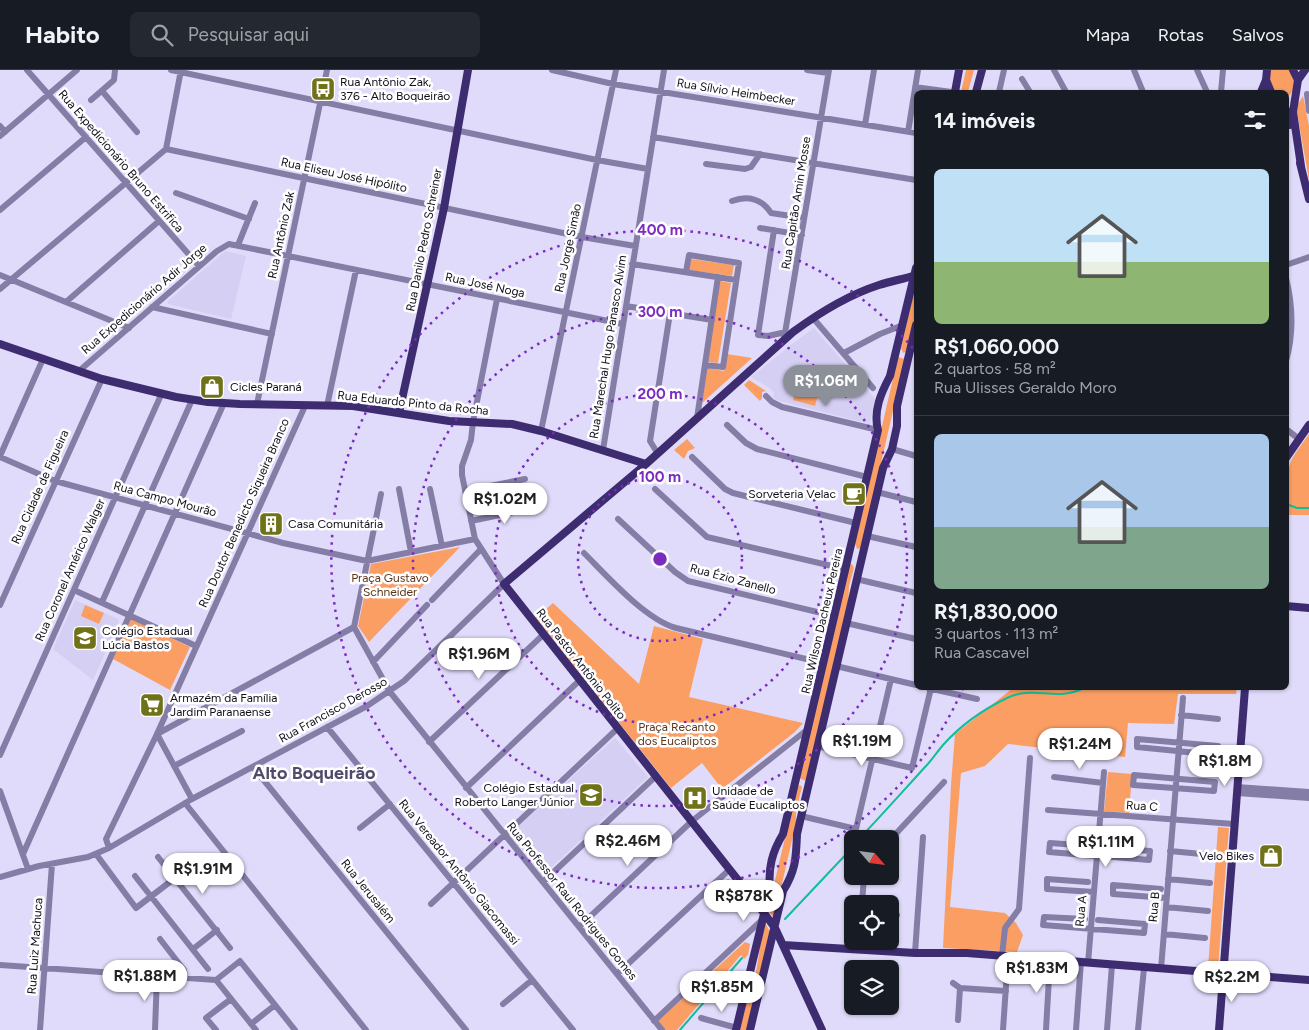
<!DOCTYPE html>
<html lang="pt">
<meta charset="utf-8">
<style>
:root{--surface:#171b24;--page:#242831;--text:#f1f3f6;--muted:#9ea1a6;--line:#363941;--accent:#8c9099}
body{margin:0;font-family:Figtree,sans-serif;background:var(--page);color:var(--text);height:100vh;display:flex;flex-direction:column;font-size:19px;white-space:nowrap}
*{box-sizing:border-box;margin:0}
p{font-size:16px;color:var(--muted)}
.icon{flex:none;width:28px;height:28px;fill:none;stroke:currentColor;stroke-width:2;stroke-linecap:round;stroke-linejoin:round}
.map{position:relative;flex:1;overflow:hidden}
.panel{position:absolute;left:914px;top:20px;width:375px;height:600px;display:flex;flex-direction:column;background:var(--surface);border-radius:8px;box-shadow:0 1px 4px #0004}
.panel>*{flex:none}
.needle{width:32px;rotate:118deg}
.fabs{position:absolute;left:844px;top:760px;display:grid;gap:10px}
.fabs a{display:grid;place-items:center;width:55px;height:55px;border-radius:8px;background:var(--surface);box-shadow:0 1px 4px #0004;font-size:25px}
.price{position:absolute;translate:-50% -42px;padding:0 11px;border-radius:18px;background:#fff;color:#222;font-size:16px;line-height:32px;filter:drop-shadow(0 1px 2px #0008)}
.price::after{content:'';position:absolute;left:50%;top:30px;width:15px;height:11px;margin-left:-8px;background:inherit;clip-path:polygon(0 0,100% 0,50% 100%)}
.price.selected{background:var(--accent);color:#fff}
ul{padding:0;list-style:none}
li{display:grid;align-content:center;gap:10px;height:265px;padding:0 20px}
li+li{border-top:1px solid var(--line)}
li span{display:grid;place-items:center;height:155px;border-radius:8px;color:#555}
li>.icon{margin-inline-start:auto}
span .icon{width:90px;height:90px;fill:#fffc;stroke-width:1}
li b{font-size:21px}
h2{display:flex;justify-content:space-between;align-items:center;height:60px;padding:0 20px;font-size:21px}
header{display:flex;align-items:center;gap:30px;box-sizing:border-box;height:70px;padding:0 25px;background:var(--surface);border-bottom:1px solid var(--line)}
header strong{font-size:24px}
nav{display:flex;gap:28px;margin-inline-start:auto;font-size:18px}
.search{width:350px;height:45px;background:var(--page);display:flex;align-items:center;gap:12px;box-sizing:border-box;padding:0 18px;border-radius:8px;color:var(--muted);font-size:19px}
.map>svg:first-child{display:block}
.built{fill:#d5cff4}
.green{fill:#fa9e64}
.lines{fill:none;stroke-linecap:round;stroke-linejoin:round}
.stream{stroke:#12bd98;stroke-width:2}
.minor{stroke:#847ea6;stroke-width:6}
.major{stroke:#3e2c71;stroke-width:8}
.ring{fill:none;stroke:#7b2cbf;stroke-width:2.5;stroke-dasharray:2.5 5}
.labels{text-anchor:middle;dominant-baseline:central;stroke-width:5;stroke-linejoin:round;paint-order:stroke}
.poi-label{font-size:12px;fill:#100e1b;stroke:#fff;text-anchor:start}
.street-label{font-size:12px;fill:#100e1b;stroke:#fff}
.park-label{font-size:12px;fill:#5b351c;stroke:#fff}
.district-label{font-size:18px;font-weight:bold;fill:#504a6b;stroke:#fff}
.centre{fill:#7b2cbf;stroke:#fff;stroke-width:2.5}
.ring-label{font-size:15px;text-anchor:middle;font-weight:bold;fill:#7b2cbf;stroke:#fff;stroke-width:5;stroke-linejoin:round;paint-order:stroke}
</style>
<header>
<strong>Habito</strong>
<div class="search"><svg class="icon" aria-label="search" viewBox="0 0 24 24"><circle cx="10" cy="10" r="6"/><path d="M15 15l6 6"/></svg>Pesquisar aqui</div>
<nav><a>Mapa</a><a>Rotas</a><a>Salvos</a></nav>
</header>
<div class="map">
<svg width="1309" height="960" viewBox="0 0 1309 960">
<rect width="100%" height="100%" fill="#e0dbfa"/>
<path class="built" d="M225,181l21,5 -15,63 -63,-15 -1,-2z
M814,258l61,71 -5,25 -94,-24 -3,-2 1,-5 -3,-4 -20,-12 40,-32z
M75,530l43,19 1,3 -26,58 -40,-31z
M615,668l33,39 -106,99 -34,-41z"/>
<path class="green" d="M966,0h8l-6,22h-7z
M1270,0h20l5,9c-1,7 -1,15 -9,18v-5h-11c-6,-7 -6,-12 -5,-22z
M1303,26l6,30v54l-12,-68 1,-8z
M691,189l43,6 -2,11 -43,-6z
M720,211l11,2 -13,80 -11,-1z
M916,211v33l-8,37 -5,2 -2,-5z
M727,284l25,4 -50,45 5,-35 17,3z
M898,287l7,2 -43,186 -1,3 -4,1 -2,-6z
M749,310l17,11 -4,1v6l-2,3 -16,-16z
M797,315l22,6 -4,15 -22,-6z
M1309,364v81h-23c0,-19 -2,-41 7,-58 5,-8 11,-16 16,-23z
M687,369l8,9 -7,3 -4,8 -10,-9z
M460,477l-91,95 -11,-16 13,-62z
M852,494l2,4 -5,18 -1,20 -42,175 -7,-3 50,-213z
M553,533l86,81 15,-58 49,13 -14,58 114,26 -8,9 -73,57 -20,-26 -31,25 -135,-170z
M85,535l19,8 -5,11 -18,-8z
M131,549l59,28 -20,43 -57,-31z
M1013,618h224l-1,6h-58l-4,30 -46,-1 -3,34 -117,-13 -23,22 -24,7 -11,134 55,6 11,10 7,12 -6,17 -74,-4 8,-163 4,-51z
M1108,702l24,2 -3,39 -25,-2z
M800,715l2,2 -6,24v12l-22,95 -6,-8 29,-123z
M1218,757l11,1 -11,140h-10z
M765,852l5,10 -11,46 -4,-1c4,-18 5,-37 10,-55z
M745,872l5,2 -2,11 -4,4 -3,-4 -64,75h-12l-7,-9z
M751,912l7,3 -10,45h-9z"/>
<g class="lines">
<path class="stream" d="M1286,434l11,4h12
M859,769c23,-24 45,-49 67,-73 6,-6 11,-14 17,-21 17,-19 41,-36 64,-47 26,-13 50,4 77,-10
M785,849l67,-71
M680,960l62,-72"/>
<path class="minor" d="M27,0l172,196
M171,0l426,90 51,9
M552,0l61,14 303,49
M807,0l21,3
M1054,0l12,22
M1134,0l9,22
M1197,0l10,22
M1022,9l8,13
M915,17l36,5
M102,21l35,41
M999,22l5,-22
M1221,22l2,-22
M1307,24l2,17
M91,30l23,-20 1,-10
M865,55l9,-55
M0,56l5,6
M908,62l10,-62
M0,66l77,-66
M653,67l263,43
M166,79l416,88 53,9
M166,79l15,-79
M706,94l39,5 6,-2 9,-13
M176,123l73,26
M732,131c16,-6 30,-2 39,12l33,5
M0,140l86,-73
M760,158l42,7
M774,160l-16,105 10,1 18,-4
M238,175l17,-42
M632,194l104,16
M1286,195l23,-8
M686,202l3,-17 50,8 -16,104 -18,-2
M0,205l129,53
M1286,208c7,28 8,55 0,83
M0,219l166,-140
M66,232l93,-81
M626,236l86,14
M152,237l120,27
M813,248l60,70
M784,269l45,-269
M844,283l36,-19 23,-9
M79,301l138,-120 12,-7 394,80
M766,326l6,6 10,5 96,23
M257,334l70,-334
M327,336l29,-136
M697,348l21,-141
M727,355l19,18 11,6 110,28
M1286,359l13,10
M541,361l75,-361
M892,379l24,7
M603,380l61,-380
M658,384l-8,-13 20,-128
M0,386l43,-97
M0,387l55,24 228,62 84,18 108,-22
M692,387l33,32 8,4 123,30
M399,419l12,63
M430,419l12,57
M655,419l52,48 138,32
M465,421l60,-12
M877,422l39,10
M381,424l-27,133 36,65 272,338
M618,449l57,53 13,9 146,35
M471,451l62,-13
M867,466l49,11
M584,483c24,24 61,66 92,75l147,35
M856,509l60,14
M74,520l122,56
M432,530l49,-51
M102,532l90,-202
M0,535l102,-226
M846,553l70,16
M373,592l54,-57
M836,596l80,19
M928,618l49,11
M1181,645l37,4
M327,657l246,303
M1137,669l81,7 -1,9 -80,-8z
M429,672l115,-108
M817,676l95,22 19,-80
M0,685l161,-360
M174,696l68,-35
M253,697l213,263
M1134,705l81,7 -1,9 -81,-6z
M1054,707l49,6
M1237,717l72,5
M466,718l114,-108
M0,721l28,78
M1237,723l72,5
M192,729l-35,-65 197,-107
M185,733l181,227
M1048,740l186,14
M801,746l55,13 35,-150
M360,758l30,-24
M890,770l54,-58
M1091,776l-41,-3 -1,9 48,4
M1098,777l52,4 -1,9 -46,-4
M109,778l-3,-9 51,-105 148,-328
M1170,781l42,4
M23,784l201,-451
M96,784l40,54 39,-30
M158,787l72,91
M135,806l73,93
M0,807l39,-11 49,-9 21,-9 83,-49 175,-93 37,-25 100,-97 -29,-45 -13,-64v-9l9,-26 2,-18 24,-123
M1168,809l42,4
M543,812l113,-106
M1088,812l-41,-3v10l47,3
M1161,819l-48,-4v9l53,4
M431,834l187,-176
M862,834l2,-28
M1166,837l42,4
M890,845h7
M1085,849l-41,-2 -1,8 101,8 1,-9 -47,-4
M579,857l113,-106 116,-92
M1164,864l41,4
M160,869l24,31 1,8
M193,879l24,-19
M915,883l8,-116
M1002,886l3,-28 14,-19 11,-151
M1088,893l16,-191
M0,895l216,15 24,-19 55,69
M1161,899l22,-271
M617,904l113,-105
M216,910l40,50
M953,913l7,5 46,3
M503,934l29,-24
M701,948l36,10
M958,950l2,-32
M654,951l109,-102
M251,954l24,-19
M40,960l12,-166
M155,960l2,-54
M216,960l-10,-12 25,-19
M1003,960l5,-74
M1046,960l4,-70
M1076,960l5,-68
M1107,960l5,-65
M1138,960l6,-62"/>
<path class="major" d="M1267,0l-1,10 5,12
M1293,0l5,10 -5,32 8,54
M1298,10l7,-10
M955,22l4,-22
M976,22l6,-22
M1261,22l5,-12
M1286,40l4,15
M1300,93l9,36
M0,274l102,35 74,18 32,5 32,2 113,2 96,15 63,3 29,7 105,33
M399,343l45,-205 24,-138
M1286,388l23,-33
M1286,536l23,2
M783,875l132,8h52l342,27
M736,960l34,-141c-2,-21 2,-37 13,-55l95,-404c-5,-19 3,-37 12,-54l26,-108
M750,960l33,-139c13,-21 13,-33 14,-57l86,-366 9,-19 5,-23v-20l19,-81
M822,960l-47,-102 -11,-15 -260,-329 142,-120 147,-132c26,-19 55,-37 86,-47 12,-4 25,-6 37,-10
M1219,960l26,-342"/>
</g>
<g class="ring">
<circle cx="660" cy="489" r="82"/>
<circle cx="660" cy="489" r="165"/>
<circle cx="660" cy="489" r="247"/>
<path d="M963 618A329 329 0 1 1 916 282"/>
</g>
<defs>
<symbol id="bus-square" viewBox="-11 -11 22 22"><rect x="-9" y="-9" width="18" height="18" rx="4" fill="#6f7219" stroke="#fff"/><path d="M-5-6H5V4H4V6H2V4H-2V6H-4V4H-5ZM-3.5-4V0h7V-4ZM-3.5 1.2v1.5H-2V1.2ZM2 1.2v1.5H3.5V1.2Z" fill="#fff"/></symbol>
<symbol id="shop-square" viewBox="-11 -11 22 22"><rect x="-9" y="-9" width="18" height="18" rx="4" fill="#6f7219" stroke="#fff"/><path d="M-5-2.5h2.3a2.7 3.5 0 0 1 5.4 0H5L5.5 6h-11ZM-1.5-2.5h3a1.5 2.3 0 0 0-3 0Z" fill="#fff"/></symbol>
<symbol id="cafe-square" viewBox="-11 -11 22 22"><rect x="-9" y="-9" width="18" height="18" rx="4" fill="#6f7219" stroke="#fff"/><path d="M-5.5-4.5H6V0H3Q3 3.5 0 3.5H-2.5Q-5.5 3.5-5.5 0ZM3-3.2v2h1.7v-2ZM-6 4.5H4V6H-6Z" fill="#fff"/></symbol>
<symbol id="building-square" viewBox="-11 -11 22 22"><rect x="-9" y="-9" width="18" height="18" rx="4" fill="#6f7219" stroke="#fff"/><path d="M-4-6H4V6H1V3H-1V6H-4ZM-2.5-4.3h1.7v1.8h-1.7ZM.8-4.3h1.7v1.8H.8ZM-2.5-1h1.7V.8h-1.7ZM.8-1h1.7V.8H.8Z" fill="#fff"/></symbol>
<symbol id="school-square" viewBox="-11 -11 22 22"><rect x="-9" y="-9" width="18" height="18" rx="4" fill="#6f7219" stroke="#fff"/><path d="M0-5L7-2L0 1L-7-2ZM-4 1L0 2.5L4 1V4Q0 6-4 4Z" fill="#fff"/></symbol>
<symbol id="supermarket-square" viewBox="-11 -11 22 22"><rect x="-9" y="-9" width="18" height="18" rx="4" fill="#6f7219" stroke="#fff"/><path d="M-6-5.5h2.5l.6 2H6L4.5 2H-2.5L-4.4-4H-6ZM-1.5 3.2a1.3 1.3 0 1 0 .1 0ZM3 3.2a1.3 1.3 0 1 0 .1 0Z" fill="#fff"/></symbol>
<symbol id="hospital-square" viewBox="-11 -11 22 22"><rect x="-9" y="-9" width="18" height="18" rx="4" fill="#6f7219" stroke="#fff"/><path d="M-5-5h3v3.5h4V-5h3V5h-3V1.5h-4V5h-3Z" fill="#fff"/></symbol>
</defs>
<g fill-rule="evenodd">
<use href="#bus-square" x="309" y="5" width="28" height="28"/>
<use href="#shop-square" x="198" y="303" width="28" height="28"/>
<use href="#cafe-square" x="840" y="410" width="28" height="28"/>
<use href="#building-square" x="257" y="440" width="28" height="28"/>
<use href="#school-square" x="71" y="554" width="28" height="28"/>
<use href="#supermarket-square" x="138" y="621" width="28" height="28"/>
<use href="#school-square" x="577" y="711" width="28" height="28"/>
<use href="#hospital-square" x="681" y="714" width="28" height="28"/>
<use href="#shop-square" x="1257" y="772" width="28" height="28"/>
</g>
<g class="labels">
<g class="poi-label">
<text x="340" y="12">Rua Antônio Zak,<tspan x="340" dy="14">376 - Alto Boqueirão</tspan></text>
<text x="230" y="317">Cicles Paraná</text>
<text x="836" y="424" text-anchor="end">Sorveteria Velac</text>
<text x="288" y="454">Casa Comunitária</text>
<text x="102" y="561">Colégio Estadual<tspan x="102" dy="14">Lúcia Bastos</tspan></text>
<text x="170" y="628">Armazém da Família<tspan x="170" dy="14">Jardim Paranaense</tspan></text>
<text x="574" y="718" text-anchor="end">Colégio Estadual<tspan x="574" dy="14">Roberto Langer Júnior</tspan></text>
<text x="712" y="721">Unidade de<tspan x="712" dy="14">Saúde Eucaliptos</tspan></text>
<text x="1254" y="786" text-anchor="end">Velo Bikes</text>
</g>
<g class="street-label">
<text transform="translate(736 22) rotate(9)">Rua Sílvio Heimbecker</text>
<text transform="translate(121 91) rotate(49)">Rua Expedicionário Bruno Estrifica</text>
<text transform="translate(344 105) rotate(12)">Rua Eliseu José Hipólito</text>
<text transform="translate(796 133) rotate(-81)">Rua Capitão Amin Mosse</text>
<text transform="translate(281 165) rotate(-78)">Rua Antônio Zak</text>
<text transform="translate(424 170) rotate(-79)">Rua Danilo Pedro Schreiner</text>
<text transform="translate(568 178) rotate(-78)">Rua Jorge Simão</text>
<text transform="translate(485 215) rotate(12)">Rua José Noga</text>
<text transform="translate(144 229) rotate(-41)">Rua Expedicionário Adir Jorge</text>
<text transform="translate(608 277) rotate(-81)">Rua Marechal Hugo Panasco Alvim</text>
<text transform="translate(413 333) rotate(6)">Rua Eduardo Pinto da Rocha</text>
<text transform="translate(40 417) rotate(-66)">Rua Cidade de Figueira</text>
<text transform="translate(165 429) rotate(15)">Rua Campo Mourão</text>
<text transform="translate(244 443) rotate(-66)">Rua Doutor Benedicto Siqueira Branco</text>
<text transform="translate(70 500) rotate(-66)">Rua Coronel Américo Walger</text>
<text transform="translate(733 509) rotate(15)">Rua Ézio Zanello</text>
<text transform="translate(822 551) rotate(-77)">Rua Wilson Dacheux Pereira</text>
<text transform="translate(581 594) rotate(52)">Rua Pastor Antônio Polito</text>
<text transform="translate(333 640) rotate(-29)">Rua Francisco Derosso</text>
<text transform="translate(1142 736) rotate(4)">Rua C</text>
<text transform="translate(459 802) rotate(51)">Rua Vereador Antônio Giacomassi</text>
<text transform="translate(368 821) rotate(51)">Rua Jerusalém</text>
<text transform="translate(572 831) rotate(51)">Rua Professor Raul Rodrigues Gomes</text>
<text transform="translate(1154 837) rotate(-85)">Rua B</text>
<text transform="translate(1081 841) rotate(-85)">Rua A</text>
<text transform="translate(35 876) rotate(-86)">Rua Luiz Machuca</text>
</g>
<g class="park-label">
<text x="390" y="508">Praça Gustavo<tspan x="390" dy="14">Schneider</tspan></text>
<text x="677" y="657">Praça Recanto<tspan x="677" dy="14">dos Eucaliptos</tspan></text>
</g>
<g class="district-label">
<text x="314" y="703">Alto Boqueirão</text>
</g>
</g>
<circle cx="660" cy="489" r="8" class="centre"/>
<g class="ring-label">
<text x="660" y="165">400 m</text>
<text x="660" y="247">300 m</text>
<text x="660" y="329">200 m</text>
<text x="660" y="412">100 m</text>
</g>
</svg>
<div class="fabs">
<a><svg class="needle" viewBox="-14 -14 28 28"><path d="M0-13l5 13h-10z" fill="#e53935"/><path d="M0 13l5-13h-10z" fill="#9ea1a6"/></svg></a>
<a><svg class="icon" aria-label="locate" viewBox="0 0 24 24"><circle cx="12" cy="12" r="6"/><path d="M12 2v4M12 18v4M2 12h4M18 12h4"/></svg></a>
<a><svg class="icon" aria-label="layers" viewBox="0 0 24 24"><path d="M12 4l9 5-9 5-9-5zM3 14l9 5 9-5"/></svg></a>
</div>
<b class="price selected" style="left:826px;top:337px">R$1.06M</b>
<b class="price" style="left:505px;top:455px">R$1.02M</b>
<b class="price" style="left:479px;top:610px">R$1.96M</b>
<b class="price" style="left:862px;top:697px">R$1.19M</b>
<b class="price" style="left:1080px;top:700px">R$1.24M</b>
<b class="price" style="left:1225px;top:717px">R$1.8M</b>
<b class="price" style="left:628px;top:797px">R$2.46M</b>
<b class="price" style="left:1106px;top:798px">R$1.11M</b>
<b class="price" style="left:203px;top:825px">R$1.91M</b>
<b class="price" style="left:744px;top:852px">R$878K</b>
<b class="price" style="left:1037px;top:924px">R$1.83M</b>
<b class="price" style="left:145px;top:932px">R$1.88M</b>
<b class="price" style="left:1232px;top:933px">R$2.2M</b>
<b class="price" style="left:722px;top:943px">R$1.85M</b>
<section class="panel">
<h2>14 imóveis<svg class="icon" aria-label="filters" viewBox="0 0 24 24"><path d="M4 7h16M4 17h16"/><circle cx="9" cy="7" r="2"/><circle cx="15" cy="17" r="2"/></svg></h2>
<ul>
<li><span style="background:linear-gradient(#bfe0f5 60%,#8fb573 0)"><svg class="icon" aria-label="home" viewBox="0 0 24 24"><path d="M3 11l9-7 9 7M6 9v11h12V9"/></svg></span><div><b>R$1,060,000</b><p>2 quartos · 58 m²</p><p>Rua Ulisses Geraldo Moro</p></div></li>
<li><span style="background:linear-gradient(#a9c7e8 60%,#7fa58c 0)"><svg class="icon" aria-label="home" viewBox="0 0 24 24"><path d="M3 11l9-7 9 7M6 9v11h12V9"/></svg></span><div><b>R$1,830,000</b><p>3 quartos · 113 m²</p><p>Rua Cascavel</p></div></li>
</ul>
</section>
</div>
